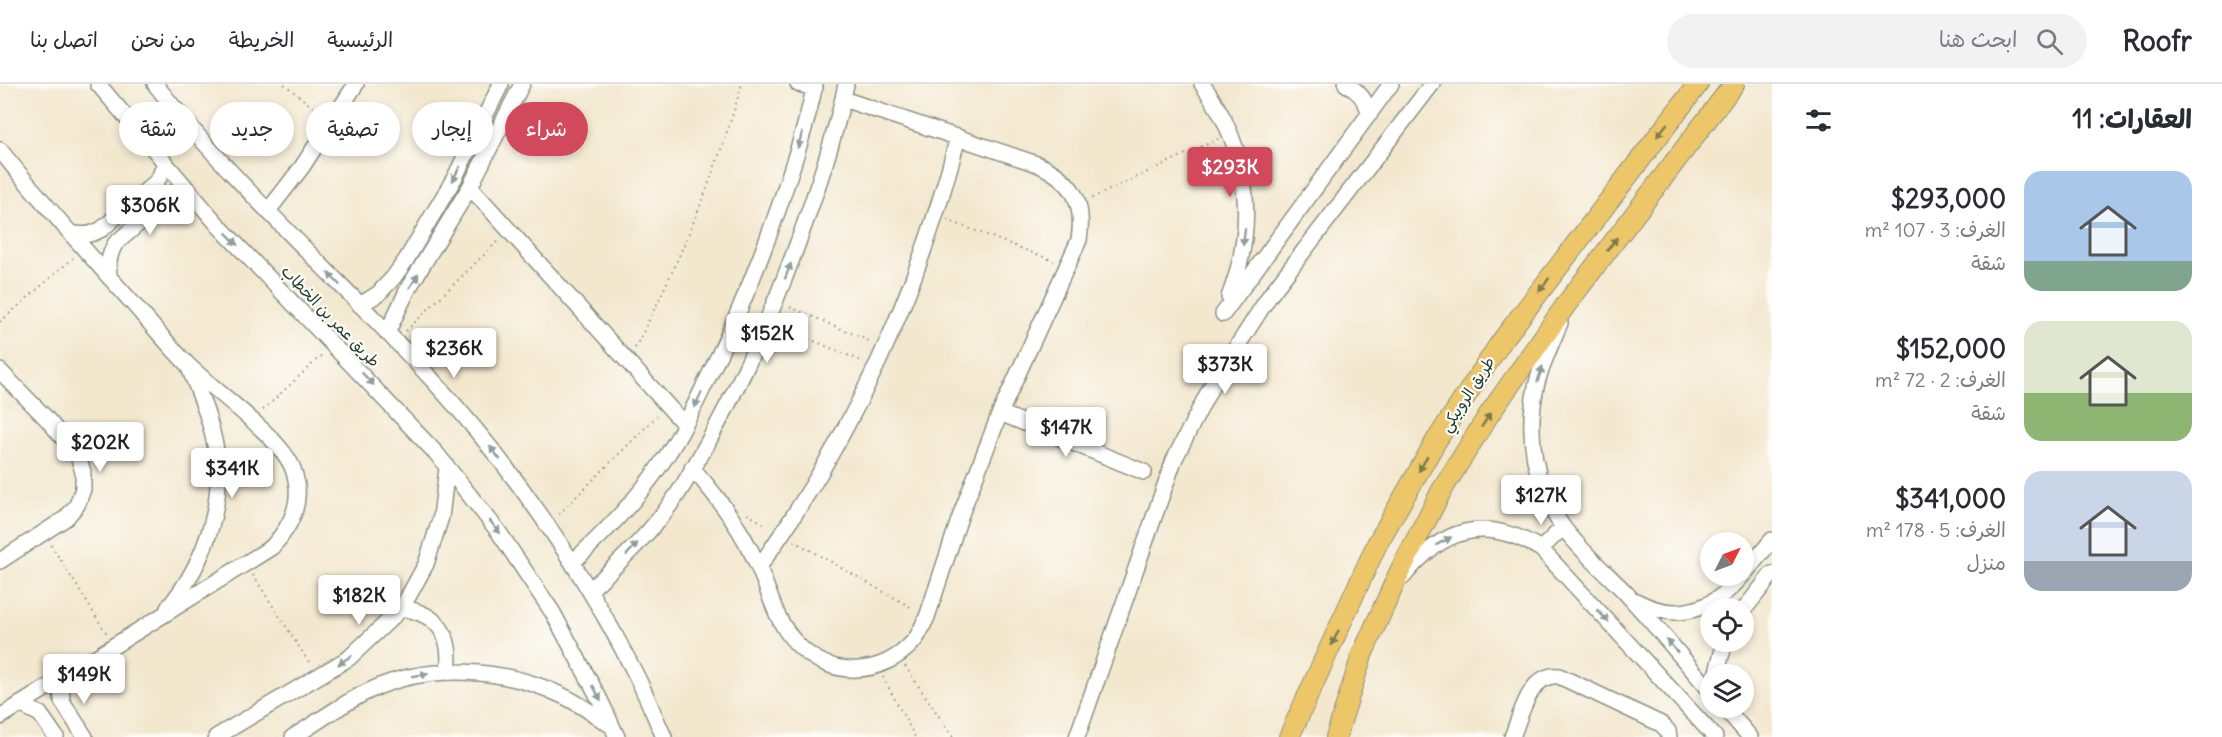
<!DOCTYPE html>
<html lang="ar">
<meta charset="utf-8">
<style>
:root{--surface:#fff;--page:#f2f2f3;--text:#2b2b33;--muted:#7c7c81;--line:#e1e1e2;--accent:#d1495b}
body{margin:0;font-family:Delius,"Playpen Sans Arabic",sans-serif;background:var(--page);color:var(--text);direction:rtl;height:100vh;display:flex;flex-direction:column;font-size:22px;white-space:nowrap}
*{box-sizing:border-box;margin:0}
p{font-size:20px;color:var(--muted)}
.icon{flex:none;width:33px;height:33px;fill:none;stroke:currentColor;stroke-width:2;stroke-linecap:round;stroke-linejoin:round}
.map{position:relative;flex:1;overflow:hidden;direction:ltr}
.drawer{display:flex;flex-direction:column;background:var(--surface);width:450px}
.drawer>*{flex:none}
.hud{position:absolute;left:18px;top:18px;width:570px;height:54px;direction:rtl;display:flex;gap:12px}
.needle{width:39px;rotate:48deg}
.fabs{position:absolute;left:1700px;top:448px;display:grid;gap:12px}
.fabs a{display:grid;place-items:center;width:54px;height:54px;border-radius:50%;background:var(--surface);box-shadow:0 3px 9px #0003;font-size:30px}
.price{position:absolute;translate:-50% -51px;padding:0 14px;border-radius:6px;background:#fff;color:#222;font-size:20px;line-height:39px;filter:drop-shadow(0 2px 3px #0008)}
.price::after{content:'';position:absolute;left:50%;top:36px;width:18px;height:14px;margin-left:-9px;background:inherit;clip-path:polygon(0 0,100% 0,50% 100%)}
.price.current{background:var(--accent);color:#fff}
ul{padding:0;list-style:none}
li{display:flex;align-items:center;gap:18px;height:150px;padding:0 30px}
li span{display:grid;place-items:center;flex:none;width:168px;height:120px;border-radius:18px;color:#555}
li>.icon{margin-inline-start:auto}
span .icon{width:72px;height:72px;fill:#fffc;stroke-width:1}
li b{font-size:26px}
h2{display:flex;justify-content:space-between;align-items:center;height:72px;padding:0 30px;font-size:26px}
.pill{padding:0 21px;border-radius:27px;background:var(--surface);box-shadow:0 3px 9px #0003;font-size:21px;line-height:54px}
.pill.current{background:var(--accent);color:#fff}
header{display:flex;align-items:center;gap:36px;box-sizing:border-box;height:84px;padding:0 30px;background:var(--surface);border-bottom:2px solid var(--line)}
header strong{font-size:28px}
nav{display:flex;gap:33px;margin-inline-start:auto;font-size:21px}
.search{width:420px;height:54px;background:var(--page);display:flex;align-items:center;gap:15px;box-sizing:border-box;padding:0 21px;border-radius:33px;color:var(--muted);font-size:22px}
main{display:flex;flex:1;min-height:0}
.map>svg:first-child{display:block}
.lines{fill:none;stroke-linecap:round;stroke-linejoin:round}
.minor-casing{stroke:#899281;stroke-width:18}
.major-casing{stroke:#899281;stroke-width:22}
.path{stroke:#899281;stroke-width:2;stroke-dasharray:1.5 4.5;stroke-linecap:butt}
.minor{stroke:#fff;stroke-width:15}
.major{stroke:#ecc669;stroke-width:20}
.oneway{fill:#7b7b4c}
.oneway2{fill:#8f9e9a}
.labels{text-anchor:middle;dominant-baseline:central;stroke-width:4.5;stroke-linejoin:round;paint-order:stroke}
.street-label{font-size:16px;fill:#1f3d34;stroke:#fdfcf7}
</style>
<header>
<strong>Roofr</strong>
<div class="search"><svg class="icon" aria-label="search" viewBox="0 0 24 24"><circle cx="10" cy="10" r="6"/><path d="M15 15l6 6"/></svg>ابحث هنا</div>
<nav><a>الرئيسية</a><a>الخريطة</a><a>من نحن</a><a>اتصل بنا</a></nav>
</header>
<main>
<section class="drawer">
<h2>العقارات: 11<svg class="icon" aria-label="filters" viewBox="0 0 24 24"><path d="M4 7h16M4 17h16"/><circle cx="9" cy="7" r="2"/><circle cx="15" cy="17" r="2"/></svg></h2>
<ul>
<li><span style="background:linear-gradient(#a9c7e8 75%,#7fa58c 0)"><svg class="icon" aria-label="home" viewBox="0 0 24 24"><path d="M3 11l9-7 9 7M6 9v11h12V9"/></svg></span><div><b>$293,000</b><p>الغرف: 3 · 107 m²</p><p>شقة</p></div></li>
<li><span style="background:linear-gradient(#dfe7d0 60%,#8fb573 0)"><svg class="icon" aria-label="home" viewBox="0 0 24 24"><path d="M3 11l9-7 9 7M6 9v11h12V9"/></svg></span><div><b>$152,000</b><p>الغرف: 2 · 72 m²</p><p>شقة</p></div></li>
<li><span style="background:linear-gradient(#c9d6e8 75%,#9aa5b1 0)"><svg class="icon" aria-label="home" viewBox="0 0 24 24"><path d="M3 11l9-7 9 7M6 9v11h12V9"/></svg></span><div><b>$341,000</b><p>الغرف: 5 · 178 m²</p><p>منزل</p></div></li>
</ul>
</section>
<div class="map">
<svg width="1772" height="653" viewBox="0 0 1772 653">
<rect width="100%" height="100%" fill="#fdfcf7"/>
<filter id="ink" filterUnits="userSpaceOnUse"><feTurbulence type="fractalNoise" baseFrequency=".0167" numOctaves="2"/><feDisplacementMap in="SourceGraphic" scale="12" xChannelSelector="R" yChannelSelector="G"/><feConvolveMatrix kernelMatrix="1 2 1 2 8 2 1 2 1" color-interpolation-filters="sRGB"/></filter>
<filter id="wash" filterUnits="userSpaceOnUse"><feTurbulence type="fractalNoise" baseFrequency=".008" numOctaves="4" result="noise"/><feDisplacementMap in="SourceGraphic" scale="24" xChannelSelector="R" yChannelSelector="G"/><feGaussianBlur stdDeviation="1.35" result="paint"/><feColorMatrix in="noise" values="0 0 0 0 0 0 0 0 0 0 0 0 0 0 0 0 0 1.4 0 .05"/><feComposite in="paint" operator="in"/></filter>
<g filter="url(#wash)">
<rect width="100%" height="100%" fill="#f3e7ce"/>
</g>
<g filter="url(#ink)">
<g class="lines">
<defs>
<path id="minor" d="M98,0l120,141 218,228 62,78 55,82 47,87 17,37
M155,0c85,108 189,199 282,301 78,86 144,182 197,286 11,21 20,44 30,66
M798,0l17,4
M1202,0c47,64 56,139 27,213
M1346,0c13,7 20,16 24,30
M0,66c35,44 73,86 110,128 26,28 50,58 76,85 26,26 96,75 107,106 11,31 0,55 -21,78l-272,170
M470,103l215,238
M268,127l34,-44 54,-83
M71,149c12,3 20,2 31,-4l54,-47 4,-6 5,-13
M109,192c-1,-13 0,-21 6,-32l60,-52 13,-2
M360,221l18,-11 15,-16 13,-18 49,-83 46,-93
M1223,230l168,-230
M1560,239c-9,21 -19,42 -24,64 -10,46 -2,101 27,140 17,23 40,43 60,63 30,32 58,67 87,100
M387,249l21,-44 62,-102 52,-103
M0,287l47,48 31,37 5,16v17l-6,16 -11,13 -66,43
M1000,329l144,59
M692,384c27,30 50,61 66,98 12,27 18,57 39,78 34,35 85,33 117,-3 6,-7 9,-17 13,-24l34,-103 39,-101 79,-173c6,-39 -6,-60 -42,-76l-194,-65
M1541,465l22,-22
M573,478c32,-30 63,-61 88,-98 18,-25 31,-53 44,-80 29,-58 53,-117 74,-177 13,-40 28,-82 36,-123
M759,483c94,-132 158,-272 199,-430
M1743,491l29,-35
M1403,493c39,-49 82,-62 138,-28l174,188
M590,506c34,-32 69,-65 94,-106 50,-83 90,-172 122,-264 16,-45 31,-90 40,-136
M1636,517c41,22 77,9 106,-25
M168,524c38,-46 61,-112 45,-172 -5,-23 -14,-44 -23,-66
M402,524c36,6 51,27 46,63
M1743,527l29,-37
M1716,591l9,-33
M61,595l1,22 23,36
M20,620l20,10 16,23
M1725,624l25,29
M216,653l133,-79 53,-50 24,-44 15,-47 6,-49
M293,653c25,-15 51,-35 78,-47 58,-27 133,-22 190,5 18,8 35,21 51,31
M1077,653l97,-277 37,-73 59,-92 162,-211
M1512,653c9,-22 18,-65 47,-61l102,48 7,7 1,6"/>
<path id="major" d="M1289,653l88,-193 59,-103 65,-99 197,-258
M1336,653l26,-82 38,-84 42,-81 46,-74 80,-114 166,-218"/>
</defs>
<use href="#minor" class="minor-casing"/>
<use href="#major" class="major-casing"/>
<path class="path" d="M284,0l35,28
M1092,114l126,-59
M947,136l107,41
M790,223l82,35
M0,238l73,-64
M781,243l83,35
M406,247l93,-91
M635,264c44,-85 80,-172 107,-264
M263,326l60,-56
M559,430l98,-98
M747,430l21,12
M794,457l120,68
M51,461l56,89
M253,491l57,89
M905,582l48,71
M883,593l32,60"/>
<use href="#minor" class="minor"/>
<use href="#major" class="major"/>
</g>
<defs><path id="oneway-solid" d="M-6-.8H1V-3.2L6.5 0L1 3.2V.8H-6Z" transform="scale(1.5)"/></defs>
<g class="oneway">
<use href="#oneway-solid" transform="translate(1662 46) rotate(128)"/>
<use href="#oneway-solid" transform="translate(1612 160) rotate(-53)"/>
<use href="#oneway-solid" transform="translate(1544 201) rotate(127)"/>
<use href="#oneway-solid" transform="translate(1486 336) rotate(-57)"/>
<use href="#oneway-solid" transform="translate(1423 380) rotate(120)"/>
<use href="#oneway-solid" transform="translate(1335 554) rotate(115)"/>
</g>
<g class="oneway2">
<use href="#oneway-solid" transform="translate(800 56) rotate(106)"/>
<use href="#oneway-solid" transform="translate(456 90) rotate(118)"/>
<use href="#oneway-solid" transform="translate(1244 153) rotate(97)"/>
<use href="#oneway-solid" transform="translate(232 155) rotate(46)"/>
<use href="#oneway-solid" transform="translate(788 187) rotate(-69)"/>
<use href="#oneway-solid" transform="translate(334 195) rotate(-134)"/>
<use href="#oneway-solid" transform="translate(414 197) rotate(-57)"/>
<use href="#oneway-solid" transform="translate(1540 290) rotate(-72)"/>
<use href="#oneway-solid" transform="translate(368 295) rotate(46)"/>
<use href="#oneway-solid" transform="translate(698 316) rotate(116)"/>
<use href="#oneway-solid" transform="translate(495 369) rotate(-128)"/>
<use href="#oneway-solid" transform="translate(495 443) rotate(52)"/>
<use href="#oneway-solid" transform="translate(1444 457) rotate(-27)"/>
<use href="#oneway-solid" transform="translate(632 465) rotate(-49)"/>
<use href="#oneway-solid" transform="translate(1603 532) rotate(47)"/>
<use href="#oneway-solid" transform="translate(1672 562) rotate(-131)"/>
<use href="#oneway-solid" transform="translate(345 576) rotate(146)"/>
<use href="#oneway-solid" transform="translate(420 591) rotate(-9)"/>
<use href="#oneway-solid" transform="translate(597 609) rotate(62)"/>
</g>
</g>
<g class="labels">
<g class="street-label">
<text transform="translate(331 232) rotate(46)">طريق عمر بن الخطاب</text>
<text transform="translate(1467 310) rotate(-57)">طريق الروبيكي</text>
</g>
</g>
</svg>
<div class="fabs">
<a><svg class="needle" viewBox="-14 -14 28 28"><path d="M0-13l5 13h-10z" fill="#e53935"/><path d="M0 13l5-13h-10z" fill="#7c7c81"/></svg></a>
<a><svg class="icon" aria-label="locate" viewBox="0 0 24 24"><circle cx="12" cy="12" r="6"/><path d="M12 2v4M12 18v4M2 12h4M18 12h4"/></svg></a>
<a><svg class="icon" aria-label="layers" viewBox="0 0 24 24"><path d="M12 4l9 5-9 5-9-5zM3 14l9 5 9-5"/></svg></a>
</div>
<b class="price current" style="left:1230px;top:114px">$293K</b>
<b class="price" style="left:150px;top:152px">$306K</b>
<b class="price" style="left:767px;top:280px">$152K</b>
<b class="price" style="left:454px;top:295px">$236K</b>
<b class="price" style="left:1225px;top:311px">$373K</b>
<b class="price" style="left:1066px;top:374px">$147K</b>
<b class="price" style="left:100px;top:389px">$202K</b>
<b class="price" style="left:232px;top:415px">$341K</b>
<b class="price" style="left:1541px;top:442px">$127K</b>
<b class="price" style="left:359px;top:542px">$182K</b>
<b class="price" style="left:84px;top:621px">$149K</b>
<div class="hud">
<a class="pill current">شراء</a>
<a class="pill">إيجار</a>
<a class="pill">تصفية</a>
<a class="pill">جديد</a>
<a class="pill">شقة</a>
</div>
</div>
</main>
